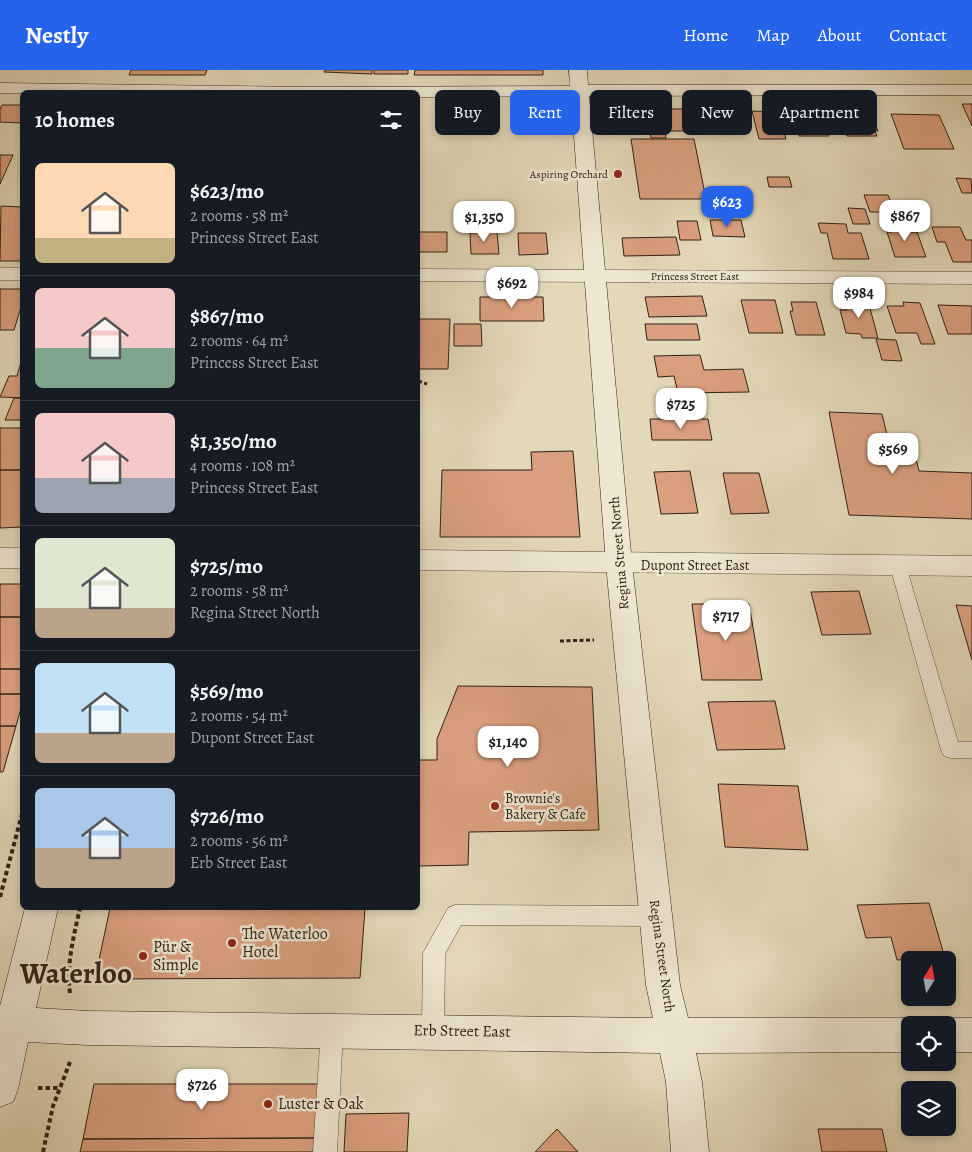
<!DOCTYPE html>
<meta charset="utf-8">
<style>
:root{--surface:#171b24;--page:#20242c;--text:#f1f3f6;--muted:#9ea1a6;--line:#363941;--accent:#2563eb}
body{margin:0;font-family:Alegreya,serif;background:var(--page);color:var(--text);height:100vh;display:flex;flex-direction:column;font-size:19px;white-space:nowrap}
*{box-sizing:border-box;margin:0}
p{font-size:16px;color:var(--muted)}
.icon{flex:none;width:28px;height:28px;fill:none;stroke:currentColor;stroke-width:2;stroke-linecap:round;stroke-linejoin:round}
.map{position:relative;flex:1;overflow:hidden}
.panel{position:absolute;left:20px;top:20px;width:400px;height:820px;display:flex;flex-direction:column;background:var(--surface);border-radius:8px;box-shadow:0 2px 8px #0003}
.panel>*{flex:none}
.banner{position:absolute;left:435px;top:20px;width:461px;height:45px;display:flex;gap:10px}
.needle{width:32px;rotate:11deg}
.fabs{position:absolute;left:901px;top:881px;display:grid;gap:10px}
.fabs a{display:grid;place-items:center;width:55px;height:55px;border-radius:8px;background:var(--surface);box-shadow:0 2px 8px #0003;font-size:25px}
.price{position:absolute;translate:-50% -42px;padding:0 11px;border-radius:10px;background:#fff;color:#222;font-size:16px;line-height:32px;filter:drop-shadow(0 1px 2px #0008)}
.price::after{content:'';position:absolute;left:50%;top:30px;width:15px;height:11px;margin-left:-8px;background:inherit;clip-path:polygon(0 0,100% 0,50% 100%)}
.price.active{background:var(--accent);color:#fff}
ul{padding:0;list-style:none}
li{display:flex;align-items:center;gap:15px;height:125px;padding:0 15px}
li+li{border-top:1px solid var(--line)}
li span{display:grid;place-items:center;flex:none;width:140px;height:100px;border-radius:8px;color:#555}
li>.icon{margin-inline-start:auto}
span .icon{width:60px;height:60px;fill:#fffc;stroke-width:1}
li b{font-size:21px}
h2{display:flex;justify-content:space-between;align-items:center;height:60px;padding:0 15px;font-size:21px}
.tag{padding:0 18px;border-radius:8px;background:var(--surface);box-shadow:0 2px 8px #0003;font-size:18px;line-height:45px}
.tag.active{background:var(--accent);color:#fff}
header{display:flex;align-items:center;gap:30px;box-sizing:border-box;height:70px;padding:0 25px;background:var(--accent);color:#fff}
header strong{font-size:24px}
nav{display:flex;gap:28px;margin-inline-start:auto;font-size:18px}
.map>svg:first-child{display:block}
.building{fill:#da9f7f;stroke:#2f2115}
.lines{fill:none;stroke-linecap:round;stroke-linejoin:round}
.lane-casing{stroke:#5c4f3e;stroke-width:1}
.street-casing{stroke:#5c4f3e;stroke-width:1}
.secondary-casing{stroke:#2f2115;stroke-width:1}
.path-far1{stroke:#2f2115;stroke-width:3;stroke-dasharray:4 2.5;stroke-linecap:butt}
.path{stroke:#2f2115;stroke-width:4;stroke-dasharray:4.5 3;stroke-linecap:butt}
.lane{fill:#ede6d1;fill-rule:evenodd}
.street{fill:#ede6d1;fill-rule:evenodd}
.secondary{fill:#ede6d1;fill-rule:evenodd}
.poi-dot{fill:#8f2418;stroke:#ede6d1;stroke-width:2}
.labels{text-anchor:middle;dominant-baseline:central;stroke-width:5;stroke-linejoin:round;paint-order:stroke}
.far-poi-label{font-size:11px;fill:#2f2115;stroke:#ede6d1;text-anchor:end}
.far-street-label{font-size:11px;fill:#2f2115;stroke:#ede6d1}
.street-label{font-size:14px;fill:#2f2115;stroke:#ede6d1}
.poi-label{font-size:14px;fill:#2f2115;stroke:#ede6d1;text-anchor:start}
.near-poi-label{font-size:16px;fill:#2f2115;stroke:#ede6d1;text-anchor:start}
.near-street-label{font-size:16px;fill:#2f2115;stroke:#ede6d1}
.near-town-label{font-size:29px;font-weight:bold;fill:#2f2115;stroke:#ede6d1}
</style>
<header>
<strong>Nestly</strong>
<nav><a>Home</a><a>Map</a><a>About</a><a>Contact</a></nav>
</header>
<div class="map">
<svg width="972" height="1082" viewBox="0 0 972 1082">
<rect width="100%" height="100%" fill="#e3d8b8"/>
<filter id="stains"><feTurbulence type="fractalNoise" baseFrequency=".004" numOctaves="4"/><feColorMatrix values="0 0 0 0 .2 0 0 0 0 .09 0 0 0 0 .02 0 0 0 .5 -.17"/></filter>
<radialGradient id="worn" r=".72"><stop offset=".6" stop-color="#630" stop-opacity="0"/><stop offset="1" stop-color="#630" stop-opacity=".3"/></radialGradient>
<path class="building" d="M131,0h76l-2,5h-76z
M325,0h47v4l-48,-2z
M374,0h34v4h-34z
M415,0h128v5h-129z
M962,34h10v22z
M2,35h20v18l-22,-1v-13z
M610,36h27l4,23h-28z
M698,37h12l1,4 27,3 3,12 -25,1 1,4h-17l-5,-19h4z
M846,38h11l2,4h11l8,19h-3l2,5h-30l-3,-8h7l-6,-15h2z
M660,39h28l4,22h-27l1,7h-15l-3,-13h15z
M798,40h26l7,20h-4l2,6h-30l-3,-9h7z
M752,41l26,1 8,27h-27z
M891,44l48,1 15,34h-50z
M631,69h63l12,60h-66z
M0,85h13l-13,29z
M767,107h22l3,10h-23z
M956,108l15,1 1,14h-10z
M864,125h24l7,17h-25z
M1,136l21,1v54h-22z
M848,138l17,1 5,15h-17z
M710,150h31l4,17 -32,-1z
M677,151h20l4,19h-21z
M818,153l28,1 2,9h13l8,26h-36l-6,-26h-6z
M889,153l18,1 3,8h7l9,25h-31l-8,-25h5z
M932,157h28l6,13h6v22h-19l-8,-20h-8z
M418,162h29v20h-29z
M497,162l2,22h-28l-1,-21z
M518,163h28l2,21 -29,1z
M676,167l4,18 -56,1 -2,-18z
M0,219h22v15l-8,26h-14z
M702,226l5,20 -58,1 -4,-20z
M480,227h63l1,24h-64z
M741,230h34l8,33h-34z
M844,230l24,1 10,37h-16l-1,-4 -15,-1 -6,-23h7z
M791,232h25l9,33h-29l-6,-24h3z
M903,232l17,1 15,41h-14l-4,-11h-21l-9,-27h17z
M938,235l34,1v28h-24z
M418,249h32l-2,50h-30z
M454,254h27l1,22h-28z
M645,254h52l3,16h-53z
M876,269l20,1 6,21 -20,-1z
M700,285l4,15 39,-1 6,23 -71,1 -4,-17 -16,1 -4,-21z
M22,289v39l-22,-1 9,-21h8z
M14,328h8v22h-17z
M829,342l53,2 9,37h23l5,20 53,2v46l-123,-4z
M650,349h58l4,21h-60z
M0,358h22v42h-22z
M573,381l7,86h-140l2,-67h90l-1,-18z
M0,400h22v57l-22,1z
M690,401l8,42 -37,1 -7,-42z
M723,403h36l10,40 -38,1z
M0,514h22v33h-22z
M859,521l12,43 -49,1 -11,-43z
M692,534h57l13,76h-60z
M956,535l16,1v54z
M0,547h22v52h-22z
M0,599h22v25h-22z
M458,616l134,1 7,143 -130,2 -1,33 -50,1v-106h19v-21z
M0,624h22v11l-6,21h-16z
M775,631l10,48 -68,1 -9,-48z
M0,656h16l-13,46h-3z
M718,714l80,2 10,64 -83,-3z
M929,833l16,55 -48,2 -6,-23 -25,1 -9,-33z
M110,838h255l-5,70 -265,1z
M94,1014h225l-4,54 -232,1z
M409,1043l-2,39h-63l2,-38z
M557,1059l21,23h-43z
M818,1059h64l5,23h-65z
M315,1068l-2,14h-233l3,-13z"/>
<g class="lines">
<defs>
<path id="lane" d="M898,490l6,2 2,4 52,176h14v16h-21l-7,-2 -3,-6 -51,-184 2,-4z
M455,835l201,1 7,3 4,7 -4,7 -7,3 -195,-1 -16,29 -1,77 -3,8 -8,3 -8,-3 -3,-8 1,-78 25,-45z
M332,949l8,3 3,8 -6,122h-24l8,-122 3,-8z"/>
<path id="street" d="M0,198h22v12h-22z
M418,199l554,3v12l-554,-3z
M0,478h22v20h-22z
M418,480l554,6v20l-554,-6z"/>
<path id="secondary" d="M569,0h18l1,15h384v10l-383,1 43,468 48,421 8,33h222l13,5v2h-13v27l-214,1 6,29 7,70h-38l-5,-70 -6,-29 -572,-8 -60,-3 -10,47 -5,13 -13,5v-101l25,-98h33l-22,100 52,3 565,7 -7,-33 -40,-421 -35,-468 -153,1v-5l-418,1v-10l304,4 266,-1z
M948,948h24v34h-24v-27h-13v-2z"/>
</defs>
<use href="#lane" class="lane-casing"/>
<use href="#street" class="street-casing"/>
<use href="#secondary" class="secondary-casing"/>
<path class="path-far1" d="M418,311l9,3
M560,571l34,-1"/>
<path class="path" d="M0,827l22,-83
M70,923c-4,-28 4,-58 10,-85
M38,1018h22
M43,1082l10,-46 17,-44"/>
<use href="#lane" class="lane"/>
<use href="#street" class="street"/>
<use href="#secondary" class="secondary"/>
</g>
<g class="poi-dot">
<circle cx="618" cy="104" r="5"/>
<circle cx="495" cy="736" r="5"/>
<circle cx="232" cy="873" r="5"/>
<circle cx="143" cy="886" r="5"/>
<circle cx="268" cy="1034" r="5"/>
</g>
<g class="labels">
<g class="far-poi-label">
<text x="608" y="104">Aspiring Orchard</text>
</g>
<g class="far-street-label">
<text x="695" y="206">Princess Street East</text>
</g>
<g class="street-label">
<text transform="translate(619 483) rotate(-95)">Regina Street North</text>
<text x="695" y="495">Dupont Street East</text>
<text transform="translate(662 886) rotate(82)">Regina Street North</text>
</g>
<g class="poi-label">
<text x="505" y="728">Brownie's<tspan x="505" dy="16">Bakery &amp; Cafe</tspan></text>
</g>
<g class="near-poi-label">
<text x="242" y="864">The Waterloo<tspan x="242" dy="18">Hotel</tspan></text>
<text x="153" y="877">Pür &amp;<tspan x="153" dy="18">Simple</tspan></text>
<text x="278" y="1034">Luster &amp; Oak</text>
</g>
<g class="near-street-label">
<text transform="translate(462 961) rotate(1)">Erb Street East</text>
</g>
<g class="near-town-label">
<text x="76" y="903">Waterloo</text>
</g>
</g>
<rect width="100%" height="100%" filter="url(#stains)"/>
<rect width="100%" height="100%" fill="url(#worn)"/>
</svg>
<div class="fabs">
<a><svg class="needle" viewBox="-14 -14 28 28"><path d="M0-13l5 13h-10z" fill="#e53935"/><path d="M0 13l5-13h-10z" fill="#9ea1a6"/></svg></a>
<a><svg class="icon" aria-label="locate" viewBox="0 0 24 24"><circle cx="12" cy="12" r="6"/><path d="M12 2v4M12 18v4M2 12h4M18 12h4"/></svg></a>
<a><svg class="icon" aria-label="layers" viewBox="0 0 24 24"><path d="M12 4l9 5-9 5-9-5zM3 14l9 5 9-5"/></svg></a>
</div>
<b class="price active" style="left:727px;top:158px">$623</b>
<b class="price" style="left:905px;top:172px">$867</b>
<b class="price" style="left:484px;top:173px">$1,350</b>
<b class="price" style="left:512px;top:239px">$692</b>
<b class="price" style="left:859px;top:249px">$984</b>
<b class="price" style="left:681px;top:360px">$725</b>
<b class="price" style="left:893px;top:405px">$569</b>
<b class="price" style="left:726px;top:572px">$717</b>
<b class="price" style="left:508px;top:698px">$1,140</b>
<b class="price" style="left:202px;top:1041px">$726</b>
<div class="banner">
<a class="tag">Buy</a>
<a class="tag active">Rent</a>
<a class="tag">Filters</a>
<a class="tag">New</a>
<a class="tag">Apartment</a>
</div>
<section class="panel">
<h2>10 homes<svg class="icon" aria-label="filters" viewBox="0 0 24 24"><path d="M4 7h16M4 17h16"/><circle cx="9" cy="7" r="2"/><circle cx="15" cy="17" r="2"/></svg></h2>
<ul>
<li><span style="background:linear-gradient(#ffd9b3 75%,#c2b280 0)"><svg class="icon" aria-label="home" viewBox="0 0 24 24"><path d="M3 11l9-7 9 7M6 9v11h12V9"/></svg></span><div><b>$623/mo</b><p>2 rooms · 58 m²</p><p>Princess Street East</p></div></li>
<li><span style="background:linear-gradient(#f6c9c9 60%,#7fa58c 0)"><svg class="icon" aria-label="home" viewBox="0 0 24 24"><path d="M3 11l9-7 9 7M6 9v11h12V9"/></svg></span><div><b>$867/mo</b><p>2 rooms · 64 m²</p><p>Princess Street East</p></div></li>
<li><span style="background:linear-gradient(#f6c9c9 65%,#9aa5b1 0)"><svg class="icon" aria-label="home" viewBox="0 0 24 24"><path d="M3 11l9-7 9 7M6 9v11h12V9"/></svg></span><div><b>$1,350/mo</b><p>4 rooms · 108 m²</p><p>Princess Street East</p></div></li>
<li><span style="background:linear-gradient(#dfe7d0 70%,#b9a48a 0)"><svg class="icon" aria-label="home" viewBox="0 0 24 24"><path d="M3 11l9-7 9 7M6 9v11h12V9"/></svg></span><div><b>$725/mo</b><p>2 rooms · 58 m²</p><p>Regina Street North</p></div></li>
<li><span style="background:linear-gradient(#bfe0f5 70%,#b9a48a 0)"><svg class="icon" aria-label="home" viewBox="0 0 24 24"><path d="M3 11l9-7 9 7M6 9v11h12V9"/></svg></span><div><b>$569/mo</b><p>2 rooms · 54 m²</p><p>Dupont Street East</p></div></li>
<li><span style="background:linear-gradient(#a9c7e8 60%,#b9a48a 0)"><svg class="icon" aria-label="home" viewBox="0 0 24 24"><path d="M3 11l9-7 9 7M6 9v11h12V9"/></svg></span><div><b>$726/mo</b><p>2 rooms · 56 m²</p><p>Erb Street East</p></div></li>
</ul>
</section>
</div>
